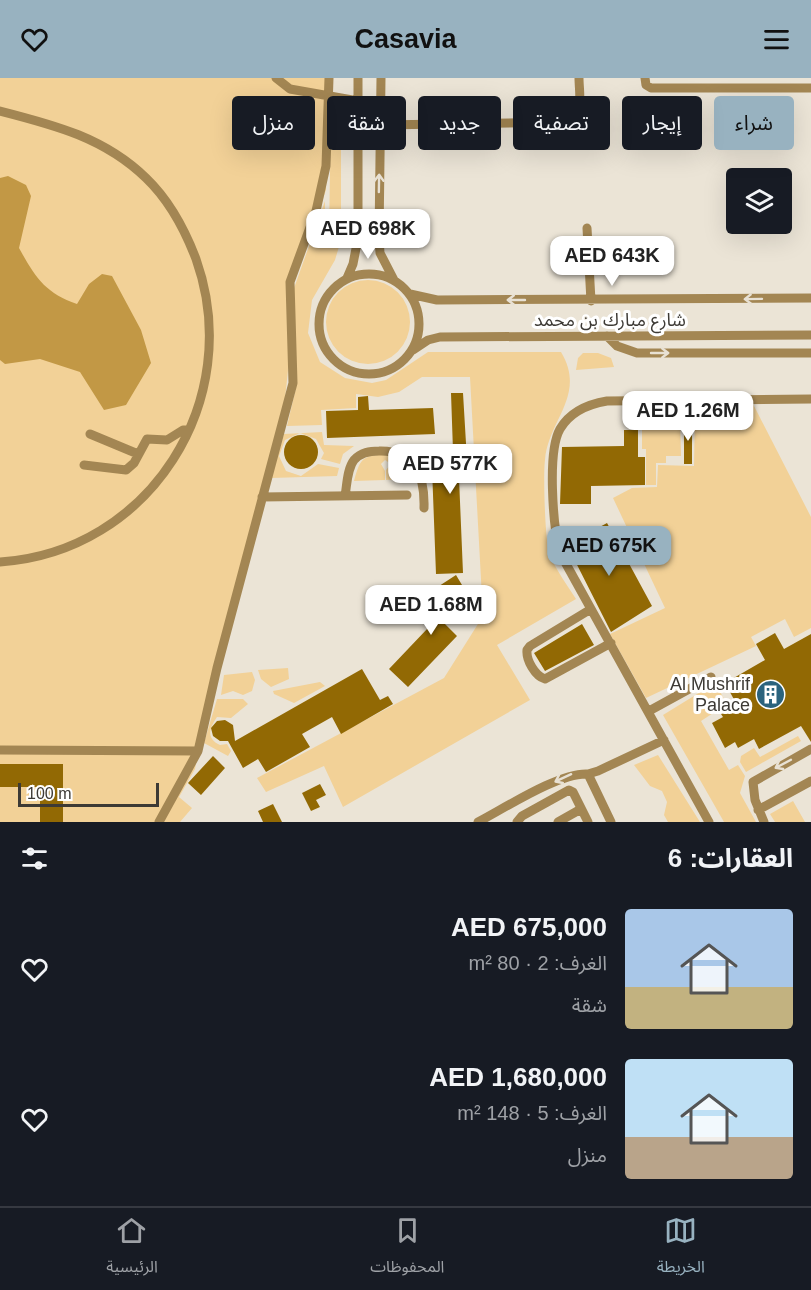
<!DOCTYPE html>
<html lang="ar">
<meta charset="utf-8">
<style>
:root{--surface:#171b24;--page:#242831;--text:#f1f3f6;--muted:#9ea1a6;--line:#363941;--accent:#98b2c0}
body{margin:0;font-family:Helvetica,"Noto Sans Arabic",sans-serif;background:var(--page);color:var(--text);direction:rtl;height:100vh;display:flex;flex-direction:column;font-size:22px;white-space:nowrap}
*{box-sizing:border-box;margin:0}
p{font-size:20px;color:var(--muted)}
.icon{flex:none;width:33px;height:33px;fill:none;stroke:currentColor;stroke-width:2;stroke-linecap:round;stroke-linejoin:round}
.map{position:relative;height:744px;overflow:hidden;direction:ltr}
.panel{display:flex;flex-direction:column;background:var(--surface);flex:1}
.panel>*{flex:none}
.top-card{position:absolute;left:18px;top:18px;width:776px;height:54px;direction:rtl;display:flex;gap:12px}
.tools{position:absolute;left:726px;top:90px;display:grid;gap:12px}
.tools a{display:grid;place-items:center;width:66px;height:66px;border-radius:6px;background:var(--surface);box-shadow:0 6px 24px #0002;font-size:30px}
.scale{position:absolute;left:18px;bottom:15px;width:141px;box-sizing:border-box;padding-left:6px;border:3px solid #3d3a35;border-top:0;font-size:16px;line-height:21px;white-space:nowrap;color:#3d3a35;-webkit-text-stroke:4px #fff;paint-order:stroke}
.price{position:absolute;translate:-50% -51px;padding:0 14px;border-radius:12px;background:#fff;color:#222;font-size:20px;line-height:39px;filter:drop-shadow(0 2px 3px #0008)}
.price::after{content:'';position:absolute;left:50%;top:36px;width:18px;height:14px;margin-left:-9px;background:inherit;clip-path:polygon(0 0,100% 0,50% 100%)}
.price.current{background:var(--accent);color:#111}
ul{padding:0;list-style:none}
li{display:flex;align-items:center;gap:18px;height:150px;padding:0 18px}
li span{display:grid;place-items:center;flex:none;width:168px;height:120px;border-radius:6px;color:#555}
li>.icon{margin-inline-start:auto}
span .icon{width:72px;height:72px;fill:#fffc;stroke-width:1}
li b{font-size:26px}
h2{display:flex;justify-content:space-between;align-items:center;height:72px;padding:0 18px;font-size:26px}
.chip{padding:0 21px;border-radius:6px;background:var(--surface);box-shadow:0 6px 24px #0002;font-size:21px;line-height:54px}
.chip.current{background:var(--accent);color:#111}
header{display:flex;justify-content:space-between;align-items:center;height:78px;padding:0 18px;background:var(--accent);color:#111;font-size:27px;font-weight:800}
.tabs{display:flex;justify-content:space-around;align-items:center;height:84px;border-top:2px solid var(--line);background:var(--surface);font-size:16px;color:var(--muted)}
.tabs a{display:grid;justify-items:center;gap:3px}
.tabs .current{color:var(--accent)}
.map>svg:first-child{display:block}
.green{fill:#f2d197}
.water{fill:#c29845}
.building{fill:#926904}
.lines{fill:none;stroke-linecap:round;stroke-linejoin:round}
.minor{stroke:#a38653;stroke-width:9}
.oneway{stroke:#e8e1d4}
.labels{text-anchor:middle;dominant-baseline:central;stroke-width:6;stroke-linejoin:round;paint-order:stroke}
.street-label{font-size:18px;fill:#3d3a35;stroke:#fff}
.poi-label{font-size:18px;fill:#3d3a35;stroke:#fff;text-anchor:end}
</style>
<header><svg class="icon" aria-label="menu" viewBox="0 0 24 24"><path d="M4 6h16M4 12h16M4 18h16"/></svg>Casavia<svg class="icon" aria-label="heart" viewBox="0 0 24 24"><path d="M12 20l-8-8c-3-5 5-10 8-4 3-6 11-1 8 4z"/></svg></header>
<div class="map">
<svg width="811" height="744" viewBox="0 0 811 744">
<rect width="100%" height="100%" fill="#ebe4d6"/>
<path class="green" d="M0,0h328l-2,112 -36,104 1,48 -6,57 -72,270 -18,100 -16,28 13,11 -12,14h-180z
M331,36l10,1v125l-6,20 -23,40 -4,33 12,29 25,16 27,5 14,-3 42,-28h133c26,43 -13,68 -16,108 -2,15 0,84 5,96 7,15 17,29 26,43l-79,46 33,55 -187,107 -19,-41 -58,26 -9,-14 187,-100 39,-62 -13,-239h-48l-23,15 -21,5 -22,-3v14l-35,2 1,15 -35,1 9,-38 -3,-97 32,-90v43l4,-12z
M326 244a42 42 0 1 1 84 0a42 42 0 1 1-84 0Z
M583,275h15l13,5 3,9 -38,3 2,-12z
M753,326l58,113v111l-17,9 -9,-18 -34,18 5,9 -110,52 -36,-64 55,-26 -52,-110 19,-10 25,-1 1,-22 36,1 1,-58z
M642,341h38l1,37h-15v7h-10v22h-10v-36h-4z
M322,354l2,13 30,1 -11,8 -3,10 -19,-5 3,-6 -8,-14 -16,-6 -15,7 -6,16 7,15 15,5 17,-12 21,4 -2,8 -66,2 13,-44z
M390,376l15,6 14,18 -33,2v-10l5,-6 -6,-4 -4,4 4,7v9l-31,1c7,-26 10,-25 36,-27z
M288,590l1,11 -18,8 -10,-8 -3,-9z
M252,594l3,8 -3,11 -9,4 -10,-4 -12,4 3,-20z
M320,604l5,4 -31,17 -20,-9 -1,-3z
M715,605l12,21 -26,17 28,49 9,-5 7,11 -5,17 16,29h-32l-61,-107z
M217,621h26l5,5 -17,14 -14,-1c-8,12 -11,21 3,28l7,-1 4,7 -3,5 -24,-13z
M798,658l3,5 -55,31 -6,-10 1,-6 13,-8 6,9z
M658,677l42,67h-32l-4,-7 3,-13 -5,-11 -12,-5 -16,-21z
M793,723l12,21h-30l-5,-8z"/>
<path class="water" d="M8,98l18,9 5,11 -12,52c16,29 26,45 58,56l12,-20 13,-10 10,2 29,54 10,33 -25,42 -22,5 -24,-38 -40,-13 -35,5 -5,-4v-182z"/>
<path class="building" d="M254,57h25v8l-25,1z
M451,315h12l5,84 -9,1 4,95 -27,1 -4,-106 4,-1 -1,-15 18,-1z
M368,318l1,14 64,-2 2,26 -108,4 -1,-27 32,-1v-13z
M637,329h47v7l-46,1z
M684,343h8v43h-8z
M624,352h14v27h7v28l-54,1v18h-31l2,-57 62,-1z
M284 374a17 17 0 1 1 34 0a17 17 0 1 1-34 0Z
M607,445l45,83 -41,26 -44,-87z
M456,497l9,15 -7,4 -3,9 6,9 -19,9 15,15 -49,51 -19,-18 58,-61 -9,-2 -4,-8 2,-10z
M582,546l12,21 -49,26 -11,-18z
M775,555l9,16 27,-15v108l-10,-16 -42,23 -5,-10 -16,9 -3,-6 -10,6 -13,-25 11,-6 -2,-3 16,-9 -12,-22 40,-23 -9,-16z
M362,591l18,31 8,-4 5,8 -52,30 -9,-17 -30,17 8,13 -44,25 -8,-13 -15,9 -15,-27h-8l-7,-5 -2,-8 6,-7 8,-1 8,5 2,16z
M213,678l12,12 -24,27 -13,-12z
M0,686h63v58h-23v-35h-40z
M320,706l6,11 -10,5 4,7 -9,4 -9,-18z
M273,726l9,18h-19l-5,-11z"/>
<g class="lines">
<path class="minor" d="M276,0l14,11 68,12
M381,0l-2,160 1,15 14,27
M645,0l1,7 5,3h160
M0,33c55,14 105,27 146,67 23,22 39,52 50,81 50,141 -46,293 -196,303
M380,47l186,-3c19,-6 13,-28 13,-44
M587,150l4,73
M319 246a50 50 0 1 1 100 0a50 50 0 1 1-100 0Z
M347,200l6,-14 5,-26v-160
M410,216l27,6 374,-2
M607,258l10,10 20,7h174
M413,272l15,-10 12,-3 371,-2
M90,356l48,20
M84,387l42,5 8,-7 13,-24 20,1 16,-10h6
M345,418c2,-11 2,-27 9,-36 7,-8 16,-9 25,-9 36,-1 46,25 45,57
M262,419l145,-2
M591,531l-61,37 -3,4c-1,10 8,26 18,29l66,-36
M649,633l62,-34
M0,672l198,1
M588,696l10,-3 66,-31
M758,732l53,-29
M159,744l39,-71 19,-83 76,-285 -3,-101 26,-71 10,-45 3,-88
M478,744c27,-14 82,-50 110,-48l23,48
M517,744l5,-6 47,-26 4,2 15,30
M558,744l23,-13
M709,744l-149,-269c-7,-26 -13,-101 0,-124 10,-17 29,-25 47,-28l204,-2
M764,744l-9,-22 -2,-18 58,-33"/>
</g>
<defs><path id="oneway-shaft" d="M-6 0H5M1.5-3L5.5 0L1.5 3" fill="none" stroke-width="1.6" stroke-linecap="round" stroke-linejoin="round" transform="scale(1.5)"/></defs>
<g class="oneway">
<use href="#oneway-shaft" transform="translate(379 105) rotate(-89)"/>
<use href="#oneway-shaft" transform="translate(753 221) rotate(179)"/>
<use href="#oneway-shaft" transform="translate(516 222) rotate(-180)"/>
<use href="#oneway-shaft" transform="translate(660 275)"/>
<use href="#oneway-shaft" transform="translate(783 686) rotate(152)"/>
<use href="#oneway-shaft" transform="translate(563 700) rotate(155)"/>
</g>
<defs>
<symbol id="building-disc" viewBox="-11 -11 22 22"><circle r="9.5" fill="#2b637d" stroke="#fff"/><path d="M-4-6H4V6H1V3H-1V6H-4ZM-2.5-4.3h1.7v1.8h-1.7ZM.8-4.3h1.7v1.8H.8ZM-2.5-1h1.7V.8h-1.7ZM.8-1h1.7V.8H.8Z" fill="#fff"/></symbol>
</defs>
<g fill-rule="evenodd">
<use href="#building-disc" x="754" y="600" width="33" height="33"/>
</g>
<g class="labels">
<g class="street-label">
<text x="610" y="242">شارع مبارك بن محمد</text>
</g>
<g class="poi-label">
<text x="750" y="606">Al Mushrif<tspan x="750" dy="21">Palace</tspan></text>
</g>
</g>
</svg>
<div class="tools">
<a><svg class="icon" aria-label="layers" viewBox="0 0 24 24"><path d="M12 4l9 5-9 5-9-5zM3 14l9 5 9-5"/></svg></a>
</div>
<div class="scale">100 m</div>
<b class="price" style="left:368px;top:182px">AED 698K</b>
<b class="price" style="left:612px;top:209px">AED 643K</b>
<b class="price" style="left:688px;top:364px">AED 1.26M</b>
<b class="price" style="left:450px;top:417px">AED 577K</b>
<b class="price current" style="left:609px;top:499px">AED 675K</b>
<b class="price" style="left:431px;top:558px">AED 1.68M</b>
<div class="top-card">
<a class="chip current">شراء</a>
<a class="chip">إيجار</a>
<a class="chip">تصفية</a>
<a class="chip">جديد</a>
<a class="chip">شقة</a>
<a class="chip">منزل</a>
</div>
</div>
<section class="panel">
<h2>العقارات: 6<svg class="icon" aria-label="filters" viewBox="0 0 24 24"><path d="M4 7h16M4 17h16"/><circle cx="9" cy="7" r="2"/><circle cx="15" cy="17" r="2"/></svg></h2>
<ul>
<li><span style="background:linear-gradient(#a9c7e8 65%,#c2b280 0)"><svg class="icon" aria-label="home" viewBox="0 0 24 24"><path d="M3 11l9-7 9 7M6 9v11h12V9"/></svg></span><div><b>AED 675,000</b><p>الغرف: 2 · 80 m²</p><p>شقة</p></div><svg class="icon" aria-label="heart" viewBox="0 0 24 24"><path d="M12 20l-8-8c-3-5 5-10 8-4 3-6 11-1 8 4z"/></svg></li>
<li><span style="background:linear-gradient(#bfe0f5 65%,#b9a48a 0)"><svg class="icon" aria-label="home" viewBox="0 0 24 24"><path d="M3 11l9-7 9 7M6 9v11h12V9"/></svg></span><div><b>AED 1,680,000</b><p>الغرف: 5 · 148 m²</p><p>منزل</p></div><svg class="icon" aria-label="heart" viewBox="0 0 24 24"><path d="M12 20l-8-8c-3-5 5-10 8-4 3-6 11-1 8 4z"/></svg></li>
</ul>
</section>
<nav class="tabs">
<a class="current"><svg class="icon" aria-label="map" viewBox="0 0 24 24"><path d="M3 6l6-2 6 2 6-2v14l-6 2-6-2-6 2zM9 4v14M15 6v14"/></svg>الخريطة</a>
<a><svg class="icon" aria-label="saved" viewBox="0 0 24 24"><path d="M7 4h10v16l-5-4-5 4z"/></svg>المحفوظات</a>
<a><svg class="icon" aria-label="home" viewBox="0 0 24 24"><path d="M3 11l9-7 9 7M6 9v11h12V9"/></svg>الرئيسية</a>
</nav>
